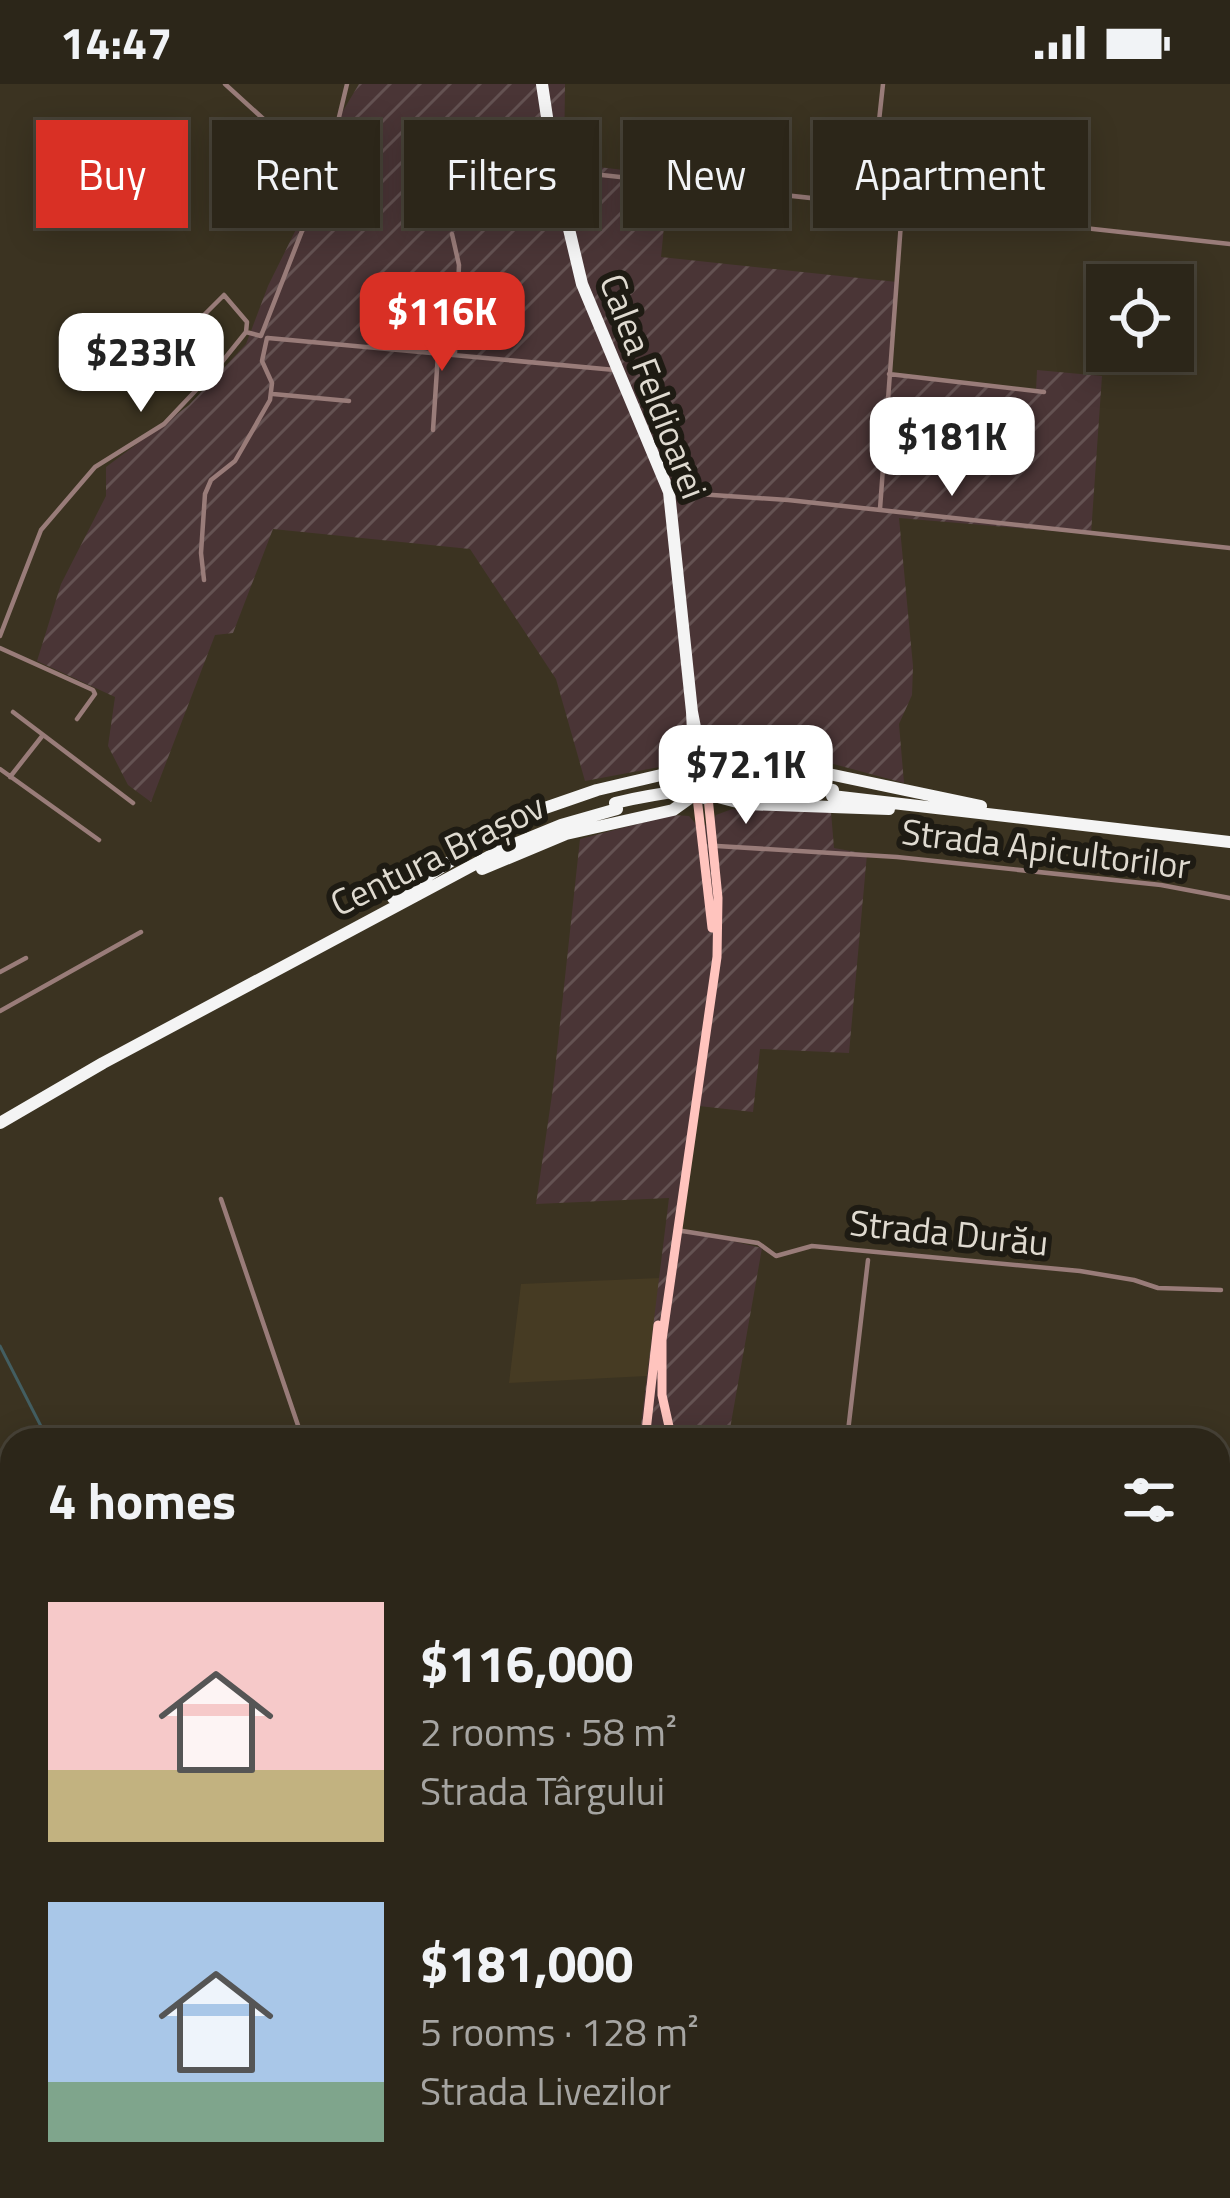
<!DOCTYPE html>
<meta charset="utf-8">
<style>
:root{--surface:#2c2619;--page:#342e22;--text:#f1f3f6;--muted:#a6a5a2;--line:#484338;--accent:#d93025}
body{margin:0;font-family:"Titillium Web",sans-serif;background:var(--page);color:var(--text);height:100vh;display:flex;flex-direction:column;font-size:45px;white-space:nowrap}
*{box-sizing:border-box;margin:0}
p{font-size:39px;color:var(--muted)}
.icon{flex:none;width:66px;height:66px;fill:none;stroke:currentColor;stroke-width:2;stroke-linecap:round;stroke-linejoin:round}
.map{position:relative;flex:1;overflow:hidden}
.panel{position:absolute;left:0px;top:1344px;width:1230px;height:771px;display:flex;flex-direction:column;background:var(--surface);border-radius:36px 36px 0 0;box-shadow:0 6px 30px #0003,0 0 0 3px var(--line)}
.panel>*{flex:none}
.guide{position:absolute;left:36px;top:36px;width:1158px;height:108px;display:flex;gap:24px}
.buttons{position:absolute;left:1086px;top:180px;display:grid;gap:24px}
.buttons a{display:grid;place-items:center;width:108px;height:108px;border-radius:0px;background:var(--surface);box-shadow:0 6px 30px #0003,0 0 0 3px var(--line);font-size:60px}
.price{position:absolute;translate:-50% -102px;padding:0 27px;border-radius:24px;background:#fff;color:#222;font-size:39px;line-height:78px;filter:drop-shadow(0 3px 6px #0008)}
.price::after{content:'';position:absolute;left:50%;top:72px;width:36px;height:27px;margin-left:-18px;background:inherit;clip-path:polygon(0 0,100% 0,50% 100%)}
.price.on{background:var(--accent);color:#fff}
ul{padding:0;list-style:none}
li{display:flex;align-items:center;gap:36px;height:300px;padding:0 48px}
li span{display:grid;place-items:center;flex:none;width:336px;height:240px;border-radius:0px;color:#555}
li>.icon{margin-inline-start:auto}
span .icon{width:144px;height:144px;fill:#fffc;stroke-width:1}
li b{font-size:51px}
h2{display:flex;justify-content:space-between;align-items:center;height:144px;padding:0 48px;font-size:51px}
.pill{padding:0 42px;border-radius:0px;background:var(--surface);box-shadow:0 6px 30px #0003,0 0 0 3px var(--line);font-size:42px;line-height:108px}
.pill.on{background:var(--accent);color:#fff}
.status{display:flex;justify-content:space-between;align-items:center;height:84px;padding:0 60px;background:var(--surface);direction:ltr}
.status svg{height:33px;fill:currentColor}
.map>svg:first-child{display:block}
.built{fill:#463b23}
.industrial{fill:url(#industrial-furrows)}
.grass{fill:url(#grass-dots)}
.forest{fill:url(#forest-crowns)}
.lines{fill:none;stroke-linecap:round;stroke-linejoin:round}
.stream{stroke:#435e61;stroke-width:3}
.street{stroke:#997c79;stroke-width:4.5}
.secondary{stroke:#d2a5a0;stroke-width:8}
.primary{stroke:#ffc4be;stroke-width:9}
.highway{stroke:#f4f4f4;stroke-width:12}
.rail{stroke:#aba599;stroke-width:3;stroke-dasharray:21 21;stroke-linecap:butt}
.highway-bridge{stroke:#f4f4f4;stroke-width:12}
.labels{text-anchor:middle;dominant-baseline:central;stroke-width:12;stroke-linejoin:round;paint-order:stroke}
.street-label{font-size:36px;fill:#dfdad0;stroke:#1e1b13}
</style>
<div class="status"><b>14:47</b><svg viewBox="0 0 49 12"><path d="M0 12V9h3v3zM5 12V6h3v6zM10 12V3h3v9zM15 12V0h3v12zM26 1h20v11H26zM47 4h2v5h-2z"/></svg></div>
<div class="map">
<svg width="1230" height="2114" viewBox="0 0 1230 2114">
<defs>
<pattern id="industrial-furrows" width="10" height="10" patternUnits="userSpaceOnUse" patternTransform="scale(3)"><rect width="10" height="10" fill="#4a3536"/><path d="M-1 1l2-2M0 10L10 0M9 11l2-2" fill="none" stroke="#645252"/></pattern>
<pattern id="grass-dots" width="8" height="8" patternUnits="userSpaceOnUse" patternTransform="scale(3)"><rect width="8" height="8" fill="#454621"/><path d="M2 2h.1M6 6h.1" fill="none" stroke="#5f6040" stroke-width="1.8" stroke-linecap="round"/></pattern>
<pattern id="forest-crowns" width="20" height="18" patternUnits="userSpaceOnUse" patternTransform="scale(3)"><rect width="20" height="18" fill="#67692f"/><path d="M2 6a3 3 0 1 1 6 0M12 15a3 3 0 1 1 6 0" fill="none" stroke="#7c7e4c"/></pattern>
</defs>
<rect width="100%" height="100%" fill="#3b3321"/>
<path class="built" d="M660,1194l-13,98 -138,7 12,-99z"/>
<path class="industrial" d="M359,0h206l-1,79 145,17 -4,30 -39,-3 -5,50 236,25 -9,90 148,19 1,-21 65,6 -11,158 -192,-16 14,148 -1,29 -13,29 5,59 -78,-21 -117,-11 -28,4 -11,10 -85,16 -29,-102 -86,-130 -197,-20 -40,104 -18,2 -64,167 -23,-17 -20,-39 7,-49 -78,-36 24,-77 45,-88v-29l83,-62 57,-61 22,-58 44,-89 13,-56z
M732,725l99,3 3,36 33,6 -18,199 -89,-4 -7,63 -54,-6 -18,123 81,19 -34,192h-89l30,-242 -133,6 17,-116 27,-249 92,-24 17,1 7,8 15,2 5,-11z
M770,2103h239l3,11h-244z"/>
<path class="grass" d="M1230,1558v520l-12,-1v-517z
M0,1713l12,45v166l-12,4z
M1009,2103h194l-1,11h-190z"/>
<path class="forest" d="M12,2083v20h169l3,11h-184v-28z"/>
<g class="lines">
<path class="stream" d="M0,1262l48,94"/>
<path class="street" d="M225,0l99,90
M556,86l674,74
M870,120l13,-120
M452,150l7,31 -4,88
M268,254l347,32
M217,284l29,-36 15,4 66,-169 20,-83
M889,290l155,18
M273,310l76,7
M433,346l5,-76
M669,408l119,8 442,48
M880,425l22,-300
M204,496l-3,-27 4,-59 6,-14 24,-19 35,-61 2,-17 -10,-22 5,-23
M0,552l41,-106 54,-63 69,-43 53,-56 -32,-34 39,-39 23,27 -1,10
M0,564l93,42 2,4 -18,25
M13,628l120,91
M0,685l99,71
M10,693l33,-42
M717,762l180,11 264,28 69,13
M0,888l26,-14
M0,927l141,-79
M221,1115l82,241
M676,1146l82,13 18,13 36,-10 268,25 54,9 24,8 63,2
M847,1356l21,-180
M0,1659l12,-4
M0,1932l12,-4
M0,1971l12,8
M451,2103l4,11
M300,2104l4,10
M341,2110l22,-7
M409,2110l1,4
M213,2114l39,-11"/>
<path class="secondary" d="M0,1484l12,31
M187,2103l3,11
M528,2114l2,-11"/>
<path class="primary" d="M697,713l15,131
M645,1356l13,-115
M672,1356l-10,-45v-55l55,-383 1,-59 -10,-101
M996,2103l4,11"/>
<path class="highway" d="M542,0l13,86 27,114 87,208 23,220 3,58 -5,18 4,7 10,3 9,-6 1,-8 -12,-20 -10,-52
M700,664l20,18 104,7 157,33
M710,711l35,9 144,5
M832,712l398,46
M482,785l84,-35 107,-24 21,-15
M393,814l99,-63 53,-27 52,-18 81,-19 10,-7 4,-11
M0,1039l103,-60 402,-215 56,-23 56,-16"/>
<path class="rail" d="M1218,1873l12,-127
M1192,2114l1,-11"/>
<path class="highway-bridge" d="M615,719c73,-17 144,-21 218,-13"/>
</g>
<g class="labels">
<g class="street-label">
<text transform="translate(654 302) rotate(69)">Calea Feldioarei</text>
<text transform="translate(1046 764) rotate(7)">Strada Apicultorilor</text>
<text transform="translate(437 770) rotate(-26)">Centura Brașov</text>
<text transform="translate(949 1148) rotate(6)">Strada Durău</text>
</g>
</g>
</svg>
<div class="buttons">
<a><svg class="icon" aria-label="locate" viewBox="0 0 24 24"><circle cx="12" cy="12" r="6"/><path d="M12 2v4M12 18v4M2 12h4M18 12h4"/></svg></a>
</div>
<b class="price on" style="left:442px;top:290px">$116K</b>
<b class="price" style="left:141px;top:331px">$233K</b>
<b class="price" style="left:952px;top:415px">$181K</b>
<b class="price" style="left:746px;top:743px">$72.1K</b>
<div class="guide">
<a class="pill on">Buy</a>
<a class="pill">Rent</a>
<a class="pill">Filters</a>
<a class="pill">New</a>
<a class="pill">Apartment</a>
</div>
<section class="panel">
<h2>4 homes<svg class="icon" aria-label="filters" viewBox="0 0 24 24"><path d="M4 7h16M4 17h16"/><circle cx="9" cy="7" r="2"/><circle cx="15" cy="17" r="2"/></svg></h2>
<ul>
<li><span style="background:linear-gradient(#f6c9c9 70%,#c2b280 0)"><svg class="icon" aria-label="home" viewBox="0 0 24 24"><path d="M3 11l9-7 9 7M6 9v11h12V9"/></svg></span><div><b>$116,000</b><p>2 rooms · 58 m²</p><p>Strada Târgului</p></div></li>
<li><span style="background:linear-gradient(#a9c7e8 75%,#7fa58c 0)"><svg class="icon" aria-label="home" viewBox="0 0 24 24"><path d="M3 11l9-7 9 7M6 9v11h12V9"/></svg></span><div><b>$181,000</b><p>5 rooms · 128 m²</p><p>Strada Livezilor</p></div></li>
</ul>
</section>
</div>
